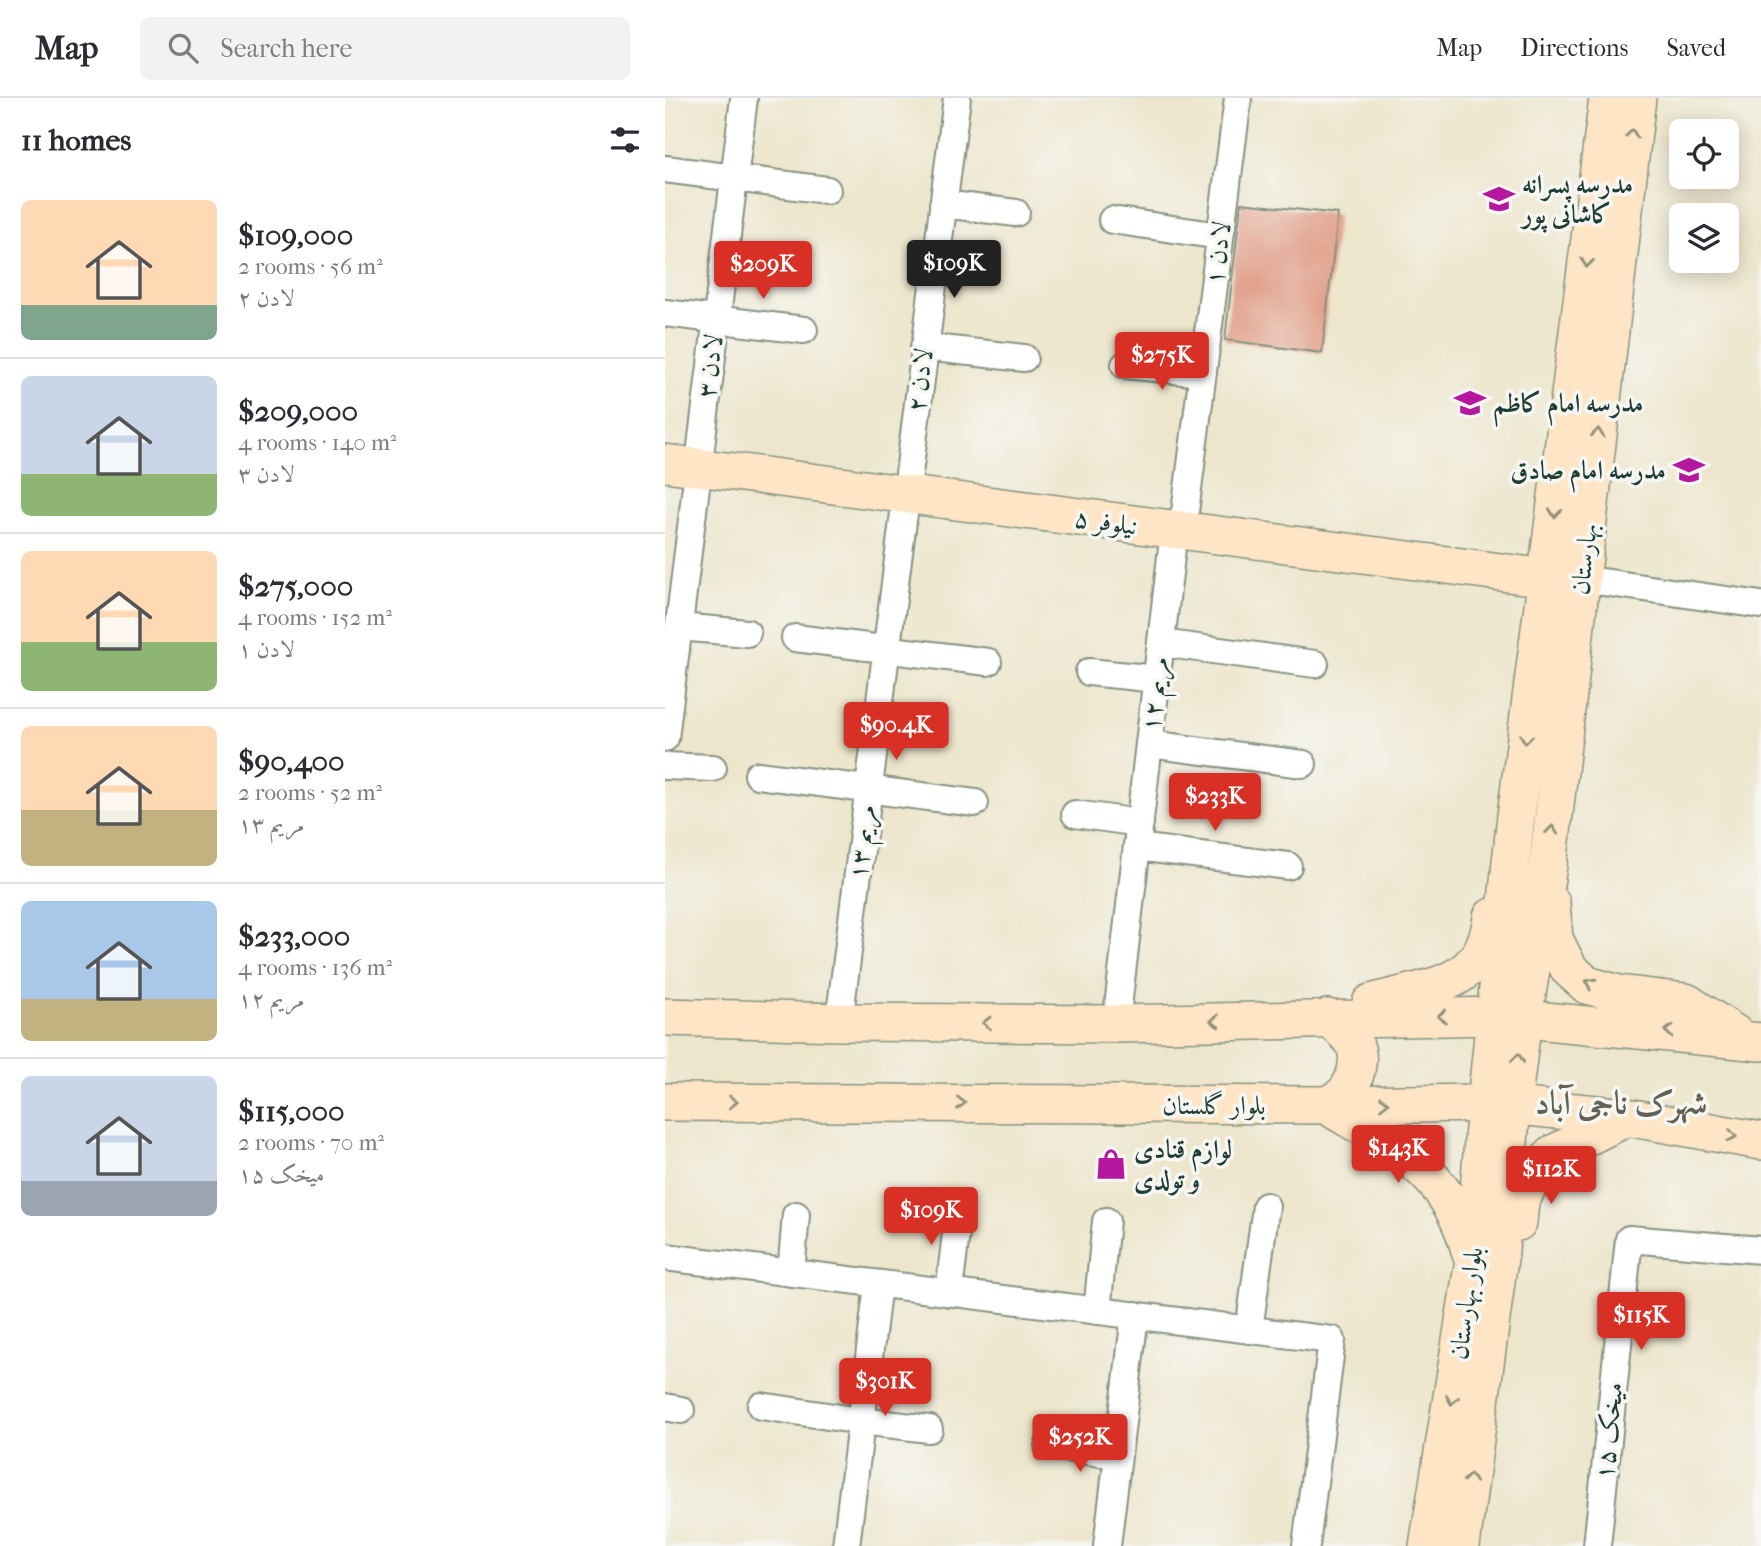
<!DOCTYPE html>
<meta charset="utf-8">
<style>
:root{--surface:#fff;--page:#f2f2f3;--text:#2b2b33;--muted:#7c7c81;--line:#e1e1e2;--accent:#d93025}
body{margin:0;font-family:"IM FELL French Canon",Amiri,serif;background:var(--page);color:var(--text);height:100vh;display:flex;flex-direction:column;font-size:26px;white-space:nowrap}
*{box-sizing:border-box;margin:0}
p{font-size:23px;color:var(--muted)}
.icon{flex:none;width:38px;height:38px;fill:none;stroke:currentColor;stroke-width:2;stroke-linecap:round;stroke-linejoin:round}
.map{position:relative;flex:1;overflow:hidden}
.panel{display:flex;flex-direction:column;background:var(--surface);width:665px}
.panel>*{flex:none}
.buttons{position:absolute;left:1004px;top:21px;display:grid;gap:14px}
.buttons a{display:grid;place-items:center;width:70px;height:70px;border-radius:10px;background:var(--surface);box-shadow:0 4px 18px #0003;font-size:35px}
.price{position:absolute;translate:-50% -60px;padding:0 16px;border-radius:7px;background:var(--accent);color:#fff;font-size:23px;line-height:46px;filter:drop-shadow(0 2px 4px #0008)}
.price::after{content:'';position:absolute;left:50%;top:42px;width:21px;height:16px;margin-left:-10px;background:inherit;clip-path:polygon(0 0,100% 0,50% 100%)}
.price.current{background:#222;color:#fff}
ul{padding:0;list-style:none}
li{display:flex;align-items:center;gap:21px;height:175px;padding:0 21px}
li+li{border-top:2px solid var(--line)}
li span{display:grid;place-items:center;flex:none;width:196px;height:140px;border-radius:10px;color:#555}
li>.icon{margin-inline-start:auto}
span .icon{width:84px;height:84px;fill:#fffc;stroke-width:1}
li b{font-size:30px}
h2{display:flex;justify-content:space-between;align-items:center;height:84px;padding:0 21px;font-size:30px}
header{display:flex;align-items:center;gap:42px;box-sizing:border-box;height:98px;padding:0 35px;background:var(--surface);border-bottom:2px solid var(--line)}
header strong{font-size:33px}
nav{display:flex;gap:38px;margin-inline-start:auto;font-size:24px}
.search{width:490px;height:63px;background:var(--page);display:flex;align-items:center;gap:18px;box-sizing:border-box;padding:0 24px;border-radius:10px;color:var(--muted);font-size:26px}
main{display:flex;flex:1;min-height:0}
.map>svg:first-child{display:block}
.building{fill:#e2a38d}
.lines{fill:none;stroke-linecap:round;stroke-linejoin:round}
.street-casing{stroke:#869280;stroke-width:30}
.secondary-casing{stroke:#869280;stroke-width:40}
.street{stroke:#fff;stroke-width:26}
.secondary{stroke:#fee5c5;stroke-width:37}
.oneway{stroke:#8e917c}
.labels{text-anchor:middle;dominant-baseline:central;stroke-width:7;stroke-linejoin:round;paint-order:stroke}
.poi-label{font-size:26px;font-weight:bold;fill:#1f3d34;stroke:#f6f6f2;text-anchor:start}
.street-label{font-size:26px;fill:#1f3d34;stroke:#f6f6f2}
.district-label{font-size:33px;font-weight:bold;fill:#636153;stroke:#f6f6f2}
</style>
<header>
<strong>Map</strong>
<div class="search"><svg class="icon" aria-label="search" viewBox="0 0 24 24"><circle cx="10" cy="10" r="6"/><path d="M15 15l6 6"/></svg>Search here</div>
<nav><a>Map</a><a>Directions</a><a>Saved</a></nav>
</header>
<main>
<section class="panel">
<h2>11 homes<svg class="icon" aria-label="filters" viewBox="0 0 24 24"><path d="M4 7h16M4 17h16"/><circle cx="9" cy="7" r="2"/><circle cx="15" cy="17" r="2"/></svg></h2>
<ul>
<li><span style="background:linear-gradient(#ffd9b3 75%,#7fa58c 0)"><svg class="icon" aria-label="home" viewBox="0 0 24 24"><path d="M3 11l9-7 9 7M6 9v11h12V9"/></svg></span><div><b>$109,000</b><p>2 rooms · 56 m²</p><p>لادن ۲</p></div></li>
<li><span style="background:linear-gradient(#c9d6e8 70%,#8fb573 0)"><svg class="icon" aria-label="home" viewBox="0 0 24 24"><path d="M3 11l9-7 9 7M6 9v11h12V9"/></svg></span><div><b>$209,000</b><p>4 rooms · 140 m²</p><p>لادن ۳</p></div></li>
<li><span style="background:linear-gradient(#ffd9b3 65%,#8fb573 0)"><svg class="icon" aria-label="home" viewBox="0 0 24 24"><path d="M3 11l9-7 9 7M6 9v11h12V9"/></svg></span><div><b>$275,000</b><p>4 rooms · 152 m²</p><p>لادن ۱</p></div></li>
<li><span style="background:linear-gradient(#ffd9b3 60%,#c2b280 0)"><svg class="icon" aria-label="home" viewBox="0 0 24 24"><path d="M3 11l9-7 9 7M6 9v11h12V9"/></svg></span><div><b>$90,400</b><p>2 rooms · 52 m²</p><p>مریم ۱۳</p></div></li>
<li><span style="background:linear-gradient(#a9c7e8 70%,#c2b280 0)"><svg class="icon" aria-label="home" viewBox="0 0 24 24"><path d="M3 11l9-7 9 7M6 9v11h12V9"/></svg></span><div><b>$233,000</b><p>4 rooms · 136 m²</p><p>مریم ۱۲</p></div></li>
<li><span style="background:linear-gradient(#c9d6e8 75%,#9aa5b1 0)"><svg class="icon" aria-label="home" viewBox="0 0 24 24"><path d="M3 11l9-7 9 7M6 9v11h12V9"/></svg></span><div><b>$115,000</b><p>2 rooms · 70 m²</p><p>میخک ۱۵</p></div></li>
</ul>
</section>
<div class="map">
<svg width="1096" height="1448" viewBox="0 0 1096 1448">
<rect width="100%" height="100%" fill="#f6f6f2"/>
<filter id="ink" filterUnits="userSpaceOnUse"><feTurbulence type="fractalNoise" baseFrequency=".0143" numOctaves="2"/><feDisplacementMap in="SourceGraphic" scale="14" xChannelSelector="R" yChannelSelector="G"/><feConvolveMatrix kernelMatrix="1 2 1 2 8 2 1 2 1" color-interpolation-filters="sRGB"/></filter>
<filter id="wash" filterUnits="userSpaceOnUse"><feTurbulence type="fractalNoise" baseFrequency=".00686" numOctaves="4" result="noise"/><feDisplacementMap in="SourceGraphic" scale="28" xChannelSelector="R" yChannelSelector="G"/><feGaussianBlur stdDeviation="1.57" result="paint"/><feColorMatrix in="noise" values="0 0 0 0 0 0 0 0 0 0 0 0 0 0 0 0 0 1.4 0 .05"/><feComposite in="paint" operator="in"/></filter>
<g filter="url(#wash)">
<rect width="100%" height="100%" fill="#ede6cc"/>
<g id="blocks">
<path class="building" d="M576,105l97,11 -16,139 -97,-13z"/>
</g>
</g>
<g filter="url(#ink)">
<use href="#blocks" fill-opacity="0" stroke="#869280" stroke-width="2"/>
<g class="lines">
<defs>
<path id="street" d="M0,71l162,21
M278,106l73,9
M447,122l108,16
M0,215l139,17
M259,249l100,11
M460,267l78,8
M917,481l179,26
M14,529l68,6
M130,540l193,24
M496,545l154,21
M424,574l68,7
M0,640l79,-640
M484,646l154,20
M0,668l48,2
M93,677l217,28
M410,716l65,9
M472,749l151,19
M174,924l118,-924
M451,926l58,-493 11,-19 53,-414
M0,1159l667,83 -26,206
M126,1175l5,-58
M284,1195l10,-86
M432,1213l9,-90
M584,1232l17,-124
M96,1308l100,15 68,8
M0,1309l16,3
M383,1348l70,9
M181,1448l32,-262
M442,1448l28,-231
M932,1448l32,-307 132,11"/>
<path id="secondary" d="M0,365l882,115
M886,805l3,36 15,30 18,16 32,9 67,8 49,32
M706,905c56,-17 112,-14 121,-86
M0,919l174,5 277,2 379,-8 266,26
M663,920c10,8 21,16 27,28 6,14 0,36 -10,47 -4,5 -13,9 -19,12 68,41 124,65 145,149
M0,1004l661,3 160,-2 141,14 134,24
M853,1124l2,-19 13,-28 20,-21 74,-37
M763,1448l45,-280 13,-163 29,-279 93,-726
M796,1448l39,-295 12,-145 11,-88 25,-152 89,-768"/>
</defs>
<use href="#street" class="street-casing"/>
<use href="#secondary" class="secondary-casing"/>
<use href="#street" class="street"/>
<use href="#secondary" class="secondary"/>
</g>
<defs><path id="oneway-chevron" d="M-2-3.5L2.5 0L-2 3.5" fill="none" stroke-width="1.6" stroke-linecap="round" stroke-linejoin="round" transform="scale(1.75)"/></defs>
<g class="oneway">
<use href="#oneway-chevron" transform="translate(967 36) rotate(-84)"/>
<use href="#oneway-chevron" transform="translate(922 165) rotate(97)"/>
<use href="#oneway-chevron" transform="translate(933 335) rotate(-84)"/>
<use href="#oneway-chevron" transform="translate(890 415) rotate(97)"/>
<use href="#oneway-chevron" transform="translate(861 641) rotate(97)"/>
<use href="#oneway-chevron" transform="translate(887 732) rotate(-84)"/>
<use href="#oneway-chevron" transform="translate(925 885) rotate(-152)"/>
<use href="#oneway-chevron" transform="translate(777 918) rotate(179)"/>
<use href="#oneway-chevron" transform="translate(550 923) rotate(178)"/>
<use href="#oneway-chevron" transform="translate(322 925) rotate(-180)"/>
<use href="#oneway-chevron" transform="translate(1004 933) rotate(-175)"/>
<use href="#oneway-chevron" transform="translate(853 960) rotate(-83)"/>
<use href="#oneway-chevron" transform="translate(68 1004)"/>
<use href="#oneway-chevron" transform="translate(296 1005)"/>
<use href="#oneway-chevron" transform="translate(719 1005)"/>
<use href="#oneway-chevron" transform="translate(1067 1038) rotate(10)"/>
<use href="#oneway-chevron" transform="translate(787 1302) rotate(99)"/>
<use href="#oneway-chevron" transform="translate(805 1380) rotate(-83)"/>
</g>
</g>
<defs>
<symbol id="school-bare" viewBox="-9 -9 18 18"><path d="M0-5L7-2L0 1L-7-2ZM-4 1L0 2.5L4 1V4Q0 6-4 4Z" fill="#b5179e" stroke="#f6f6f2" stroke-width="2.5" paint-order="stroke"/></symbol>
<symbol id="shop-bare" viewBox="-9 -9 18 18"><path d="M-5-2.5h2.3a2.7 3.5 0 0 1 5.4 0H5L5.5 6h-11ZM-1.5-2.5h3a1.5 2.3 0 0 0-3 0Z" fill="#b5179e" stroke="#f6f6f2" stroke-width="2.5" paint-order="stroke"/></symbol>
</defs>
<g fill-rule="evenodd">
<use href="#school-bare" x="812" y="79" width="44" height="44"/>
<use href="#school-bare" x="783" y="283" width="44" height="44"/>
<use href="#school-bare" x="1002" y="350" width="44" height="44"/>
<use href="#shop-bare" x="424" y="1044" width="44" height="44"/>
</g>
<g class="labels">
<g class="poi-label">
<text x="857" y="86">مدرسه پسرانه<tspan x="857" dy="30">کاشانی پور</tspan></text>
<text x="828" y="305">مدرسه امام کاظم</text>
<text x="1001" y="372" text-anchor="end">مدرسه امام صادق</text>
<text x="469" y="1051">لوازم قنادی<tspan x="469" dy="30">و تولدی</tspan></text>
</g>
<g class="street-label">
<text transform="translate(553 155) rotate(-83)">لادن ۱</text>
<text transform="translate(45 268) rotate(-83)">لادن ۳</text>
<text transform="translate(255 282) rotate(-83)">لادن ۲</text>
<text transform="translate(441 424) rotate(8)">نیلوفر ۵</text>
<text transform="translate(919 461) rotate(-83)">بهارستان</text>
<text transform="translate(490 596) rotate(-83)">مریم ۱۲</text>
<text transform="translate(197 744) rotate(-83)">مریم ۱۳</text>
<text x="549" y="1007">بلوار گلستان</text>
<text transform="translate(801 1205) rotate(-82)">بلوار بهارستان</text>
<text transform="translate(944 1333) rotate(-84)">میخک ۱۵</text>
</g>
<g class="district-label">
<text x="956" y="1005">شهرک ناجی آباد</text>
</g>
</g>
</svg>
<div class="buttons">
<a><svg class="icon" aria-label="locate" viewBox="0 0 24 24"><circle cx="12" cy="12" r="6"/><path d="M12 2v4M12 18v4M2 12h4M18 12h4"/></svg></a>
<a><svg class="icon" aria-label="layers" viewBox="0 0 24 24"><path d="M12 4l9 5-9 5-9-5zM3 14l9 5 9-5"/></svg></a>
</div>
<b class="price current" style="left:289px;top:202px">$109K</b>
<b class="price" style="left:98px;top:203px">$209K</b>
<b class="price" style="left:497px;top:294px">$275K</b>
<b class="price" style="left:231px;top:664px">$90.4K</b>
<b class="price" style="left:550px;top:735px">$233K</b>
<b class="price" style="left:733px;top:1087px">$143K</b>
<b class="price" style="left:886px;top:1108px">$112K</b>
<b class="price" style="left:266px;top:1149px">$109K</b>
<b class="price" style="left:976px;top:1254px">$115K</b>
<b class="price" style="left:220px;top:1320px">$301K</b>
<b class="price" style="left:415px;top:1376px">$252K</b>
</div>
</main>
